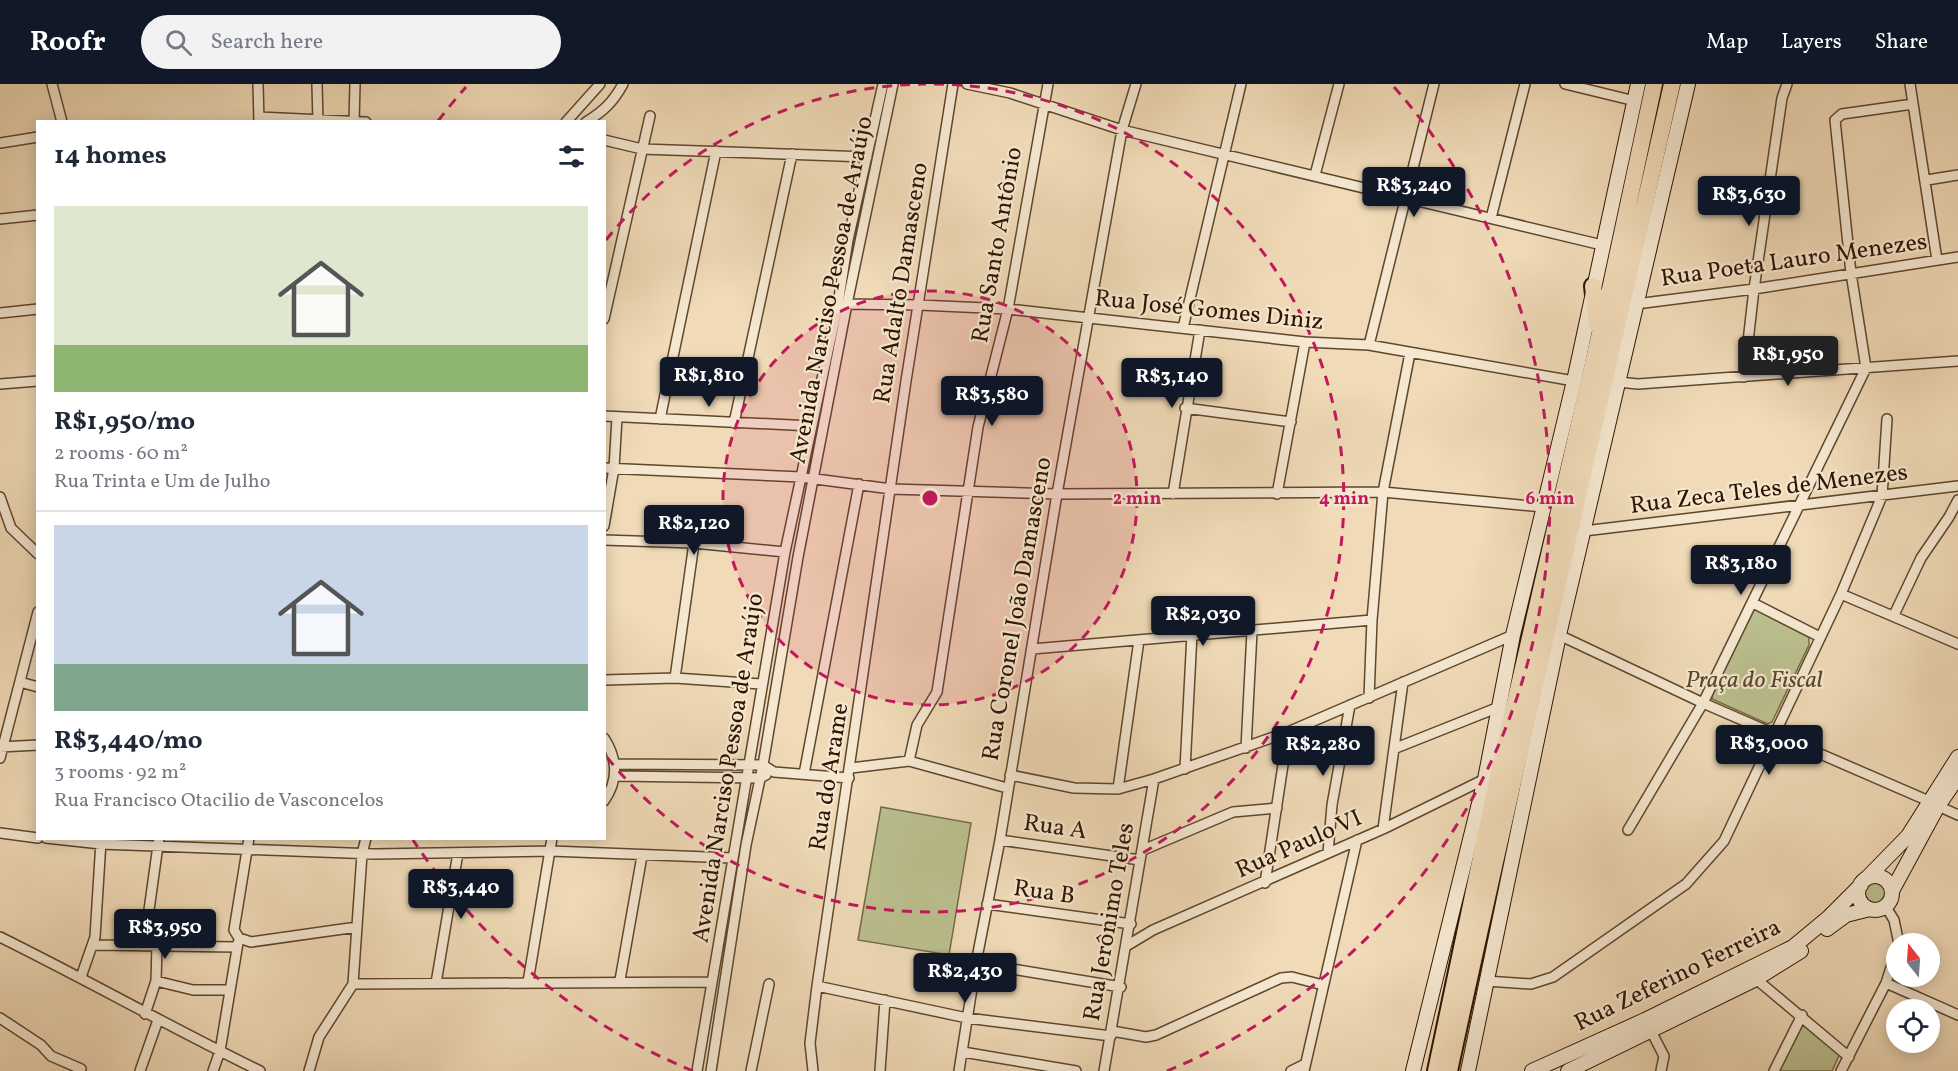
<!DOCTYPE html>
<meta charset="utf-8">
<style>
:root{--surface:#fff;--page:#f2f2f3;--text:#1f2937;--muted:#747a83;--line:#e0e1e3;--accent:#111827}
body{margin:0;font-family:Vollkorn,serif;background:var(--page);color:var(--text);height:100vh;display:flex;flex-direction:column;font-size:22px;white-space:nowrap}
*{box-sizing:border-box;margin:0}
p{font-size:20px;color:var(--muted)}
.icon{flex:none;width:33px;height:33px;fill:none;stroke:currentColor;stroke-width:2;stroke-linecap:round;stroke-linejoin:round}
.map{position:relative;flex:1;overflow:hidden}
.side{position:absolute;left:36px;top:36px;width:570px;height:720px;display:flex;flex-direction:column;background:var(--surface);border-radius:0px;box-shadow:0 3px 15px #0003}
.side>*{flex:none}
.needle{width:39px;rotate:343deg}
.controls{position:absolute;left:1886px;top:849px;display:grid;gap:12px}
.controls a{display:grid;place-items:center;width:54px;height:54px;border-radius:50%;background:var(--surface);box-shadow:0 3px 15px #0003;font-size:30px}
.price{position:absolute;translate:-50% -51px;padding:0 14px;border-radius:6px;background:var(--accent);color:#fff;font-size:20px;line-height:39px;filter:drop-shadow(0 2px 3px #0008)}
.price::after{content:'';position:absolute;left:50%;top:36px;width:18px;height:14px;margin-left:-9px;background:inherit;clip-path:polygon(0 0,100% 0,50% 100%)}
.price.current{background:#222;color:#fff}
ul{padding:0;list-style:none}
li{display:grid;align-content:center;gap:12px;height:318px;padding:0 18px}
li+li{border-top:2px solid var(--line)}
li span{display:grid;place-items:center;height:186px;border-radius:0px;color:#555}
li>.icon{margin-inline-start:auto}
span .icon{width:108px;height:108px;fill:#fffc;stroke-width:1}
li b{font-size:26px}
h2{display:flex;justify-content:space-between;align-items:center;height:72px;padding:0 18px;font-size:26px}
header{display:flex;align-items:center;gap:36px;box-sizing:border-box;height:84px;padding:0 30px;background:var(--accent);color:#fff}
header strong{font-size:28px}
nav{display:flex;gap:33px;margin-inline-start:auto;font-size:21px}
.search{width:420px;height:54px;background:var(--page);display:flex;align-items:center;gap:15px;box-sizing:border-box;padding:0 21px;border-radius:33px;color:var(--muted);font-size:22px}
.map>svg:first-child{display:block}
.green{fill:#bbbf8e;stroke:#756a47;stroke-width:1.5}
.lines{fill:none;stroke-linecap:round;stroke-linejoin:round}
.minor-casing{stroke:#5f462e;stroke-width:12}
.secondary-casing{stroke:#2f1500;stroke-width:16}
.trunk-casing{stroke:#2f1500;stroke-width:20}
.minor{stroke:#f5e7d0;stroke-width:9}
.secondary{stroke:#f5e7d0;stroke-width:14}
.trunk{stroke:#f0dab7;stroke-width:16}
.ring{fill:none;stroke:#c2185b;stroke-width:3;stroke-dasharray:10 8}
.labels{text-anchor:middle;dominant-baseline:central;stroke-width:4.5;stroke-linejoin:round;paint-order:stroke}
.street-label{font-size:24px;fill:#2f1500;stroke:#f5e7d0}
.park-label{font-size:24px;font-style:italic;fill:#59482b;stroke:#f5e7d0}
.centre{fill:#c2185b;stroke:#f5e7d0;stroke-width:3}
.ring-label{font-size:18px;text-anchor:middle;font-weight:bold;fill:#c2185b;stroke:#f5e7d0;stroke-width:4.5;stroke-linejoin:round;paint-order:stroke}
</style>
<header>
<strong>Roofr</strong>
<div class="search"><svg class="icon" aria-label="search" viewBox="0 0 24 24"><circle cx="10" cy="10" r="6"/><path d="M15 15l6 6"/></svg>Search here</div>
<nav><a>Map</a><a>Layers</a><a>Share</a></nav>
</header>
<div class="map">
<svg width="1958" height="987" viewBox="0 0 1958 987">
<rect width="100%" height="100%" fill="#f0dab7"/>
<filter id="stains"><feTurbulence type="fractalNoise" baseFrequency=".00333" numOctaves="4"/><feColorMatrix values="0 0 0 0 .2 0 0 0 0 .09 0 0 0 0 .02 0 0 0 .5 -.17"/></filter>
<radialGradient id="worn" r=".72"><stop offset=".6" stop-color="#630" stop-opacity="0"/><stop offset="1" stop-color="#630" stop-opacity=".3"/></radialGradient>
<path class="green" d="M1754,524l55,29v8l-37,77 -4,2 -56,-25v-4z
M881,723l90,16 -22,132 -91,-15z
M1864 807a12 12 0 1 1 24 0a12 12 0 1 1-24 0Z
M1803,938l38,29 -9,20h-53z"/>
<g class="lines">
<defs>
<path id="minor" d="M52,0l10,38
M258,0l1,38
M317,0l1,38
M967,0l43,9 112,37 480,115
M1565,0l70,17
M1910,0l27,176
M259,33l107,5
M354,38l1,-38
M566,38l34,-38
M586,38c18,-11 27,-20 37,-38
M604,56l38,9 225,8
M0,59l38,-6
M1315,91l24,-91
M1927,96l31,-5
M1491,134l34,-134
M0,135l38,-4
M843,220l76,1 89,4 297,33 64,3 205,36
M1636,220l118,-15 204,-32
M0,229l38,-4
M604,235l46,-203
M1183,244l58,-244
M1369,261l65,-261
M1744,293l10,-88 28,-191 5,-14
M1618,298l20,2 320,-23
M0,300l38,-3
M1185,324l106,14
M604,332l208,10
M660,335l56,-268
M734,339l58,-269
M604,384l197,9 90,12 166,5 326,-2 160,15
M1173,410l27,-164
M1277,410l28,-152
M0,413l11,31 27,26
M604,442l10,-58 3,-51
M1584,447l374,-45
M604,456l90,3 91,9
M1841,510l117,50
M1753,519l67,34
M1894,531l27,-57 28,-41 9,-17
M1559,551l144,68 228,99
M1032,565l340,-29
M675,594l19,-135
M604,596l71,-2 86,6
M20,598l18,5
M1369,614l3,-78 11,-128 27,-139
M604,654c13,20 15,42 0,63
M0,663l38,-2
M1246,664l6,-117
M1396,664l103,-41
M0,674l38,-146
M909,677l8,-36 20,-33 41,-265 30,-118 40,-225
M615,680l148,1 11,7 75,6
M851,684l58,-7 98,27
M1185,685l7,-135
M804,690l55,-290
M1010,691l64,13 44,1 36,-10 134,-47 225,-97
M615,692l145,2 6,-3
M1118,705l21,-149
M1938,722l20,9
M1383,745l20,-147
M1628,746l75,-127 163,-335 -15,-95 -16,-153 7,-6 71,-10
M0,749l38,5
M46,754l55,6 274,10 176,-3 182,7
M249,754l-15,92 5,8 12,4 106,-15
M1000,756l140,20
M1143,766l90,-38 44,-4
M1328,769l4,-48 18,-100
M1265,799l23,-151
M987,820l144,20
M1886,823l8,13 5,24
M0,853c87,43 172,91 260,134
M93,861l144,2
M1128,861l25,-15 230,-101 102,-50
M144,862l15,-108
M976,879l145,24
M81,893l14,-40 6,-96
M1756,895l93,78
M620,896l22,-124
M156,897l37,9h37
M1486,897l45,3 22,-7 133,-93 38,-43 117,-247 41,-98 5,-77
M528,898l24,-144
M436,899l22,-130
M1886,899l72,32
M353,900l358,-2
M817,902l150,32 144,18
M145,930l11,-33 1,-35
M0,934l41,27 10,11 30,13
M1112,947l34,6 10,-2 125,-57 11,-1 31,8
M1651,947l13,25 -3,15
M963,968l113,19
M140,987l18,-51
M213,987l7,-20 18,-108
M309,987l10,-34 34,-53 9,-130 4,-16
M697,987l88,-519 53,-248 10,-64 35,-156
M711,987l35,-226 17,-80 35,-208 49,-253 46,-220
M751,987l18,-87
M813,987l-3,-28 7,-57 89,-605 47,-297
M880,987l5,-71
M959,987l17,-108 24,-123 57,-346 65,-364 14,-46
M1104,987l50,-292
M1291,987l14,-7
M1304,987l53,-231
M1774,987l28,-56
M1841,987l45,-88 10,-31"/>
<path id="secondary" d="M1858 809a17 17 0 1 1 34 0a17 17 0 1 1-34 0Z
M1866,795l42,-43 50,-79
M1892,807l46,-85 20,-29
M1827,845l19,-14 24,-6
M1413,987l72,-292 28,-144 61,-254 64,-297
M1468,987l91,-436 129,-551
M1532,987l113,-51 148,-73 35,-29 33,-33
M1568,987l188,-92 45,-28"/>
<path id="trunk" d="M1593,202l4,38
M1436,987l62,-294 113,-492 43,-201
M1449,987c71,-330 149,-658 223,-987"/>
</defs>
<use href="#minor" class="minor-casing"/>
<use href="#secondary" class="secondary-casing"/>
<use href="#trunk" class="trunk-casing"/>
<use href="#minor" class="minor"/>
<use href="#secondary" class="secondary"/>
<use href="#trunk" class="trunk"/>
</g>
<circle cx="930" cy="414" r="207" fill="#c2185b" fill-opacity=".12"/>
<g class="ring">
<circle cx="930" cy="414" r="207"/>
<path d="M606 156A414 414 0 0 1 926 0M934 0A414 414 0 1 1 606 672"/>
<path d="M693 987A620 620 0 0 1 413 756M438 37A620 620 0 0 1 466 3M1394 3A620 620 0 0 1 1167 987"/>
</g>
<g class="labels">
<g class="street-label">
<text transform="translate(998 161) rotate(-80)">Rua Santo Antônio</text>
<text transform="translate(1794 177) rotate(-8)">Rua Poeta Lauro Menezes</text>
<text transform="translate(902 199) rotate(-81)">Rua Adalto Damasceno</text>
<text transform="translate(832 206) rotate(-79)">Avenida Narciso Pessoa de Araújo</text>
<text transform="translate(1209 227) rotate(6)">Rua José Gomes Diniz</text>
<text transform="translate(1769 406) rotate(-7)">Rua Zeca Teles de Menezes</text>
<text transform="translate(1018 525) rotate(-80)">Rua Coronel João Damasceno</text>
<text transform="translate(729 684) rotate(-81)">Avenida Narciso Pessoa de Araújo</text>
<text transform="translate(830 693) rotate(-81)">Rua do Arame</text>
<text transform="translate(1055 744) rotate(8)">Rua A</text>
<text transform="translate(1299 761) rotate(-24)">Rua Paulo VI</text>
<text transform="translate(1044 809) rotate(8)">Rua B</text>
<text transform="translate(1110 838) rotate(-80)">Rua Jerônimo Teles</text>
<text transform="translate(1678 892) rotate(-26)">Rua Zeferino Ferreira</text>
</g>
<g class="park-label">
<text x="1754" y="597">Praça do Fiscal</text>
</g>
</g>
<circle cx="930" cy="414" r="9" class="centre"/>
<g class="ring-label">
<text x="1137" y="420">2 min</text>
<text x="1344" y="420">4 min</text>
<text x="1550" y="420">6 min</text>
</g>
<rect width="100%" height="100%" filter="url(#stains)"/>
<rect width="100%" height="100%" fill="url(#worn)"/>
</svg>
<div class="controls">
<a><svg class="needle" viewBox="-14 -14 28 28"><path d="M0-13l5 13h-10z" fill="#e53935"/><path d="M0 13l5-13h-10z" fill="#747a83"/></svg></a>
<a><svg class="icon" aria-label="locate" viewBox="0 0 24 24"><circle cx="12" cy="12" r="6"/><path d="M12 2v4M12 18v4M2 12h4M18 12h4"/></svg></a>
</div>
<b class="price" style="left:1414px;top:134px">R$3,240</b>
<b class="price" style="left:1749px;top:143px">R$3,630</b>
<b class="price current" style="left:1788px;top:303px">R$1,950</b>
<b class="price" style="left:709px;top:324px">R$1,810</b>
<b class="price" style="left:1172px;top:325px">R$3,140</b>
<b class="price" style="left:992px;top:343px">R$3,580</b>
<b class="price" style="left:694px;top:472px">R$2,120</b>
<b class="price" style="left:1741px;top:512px">R$3,180</b>
<b class="price" style="left:1203px;top:563px">R$2,030</b>
<b class="price" style="left:1769px;top:692px">R$3,000</b>
<b class="price" style="left:1323px;top:693px">R$2,280</b>
<b class="price" style="left:461px;top:836px">R$3,440</b>
<b class="price" style="left:165px;top:876px">R$3,950</b>
<b class="price" style="left:965px;top:920px">R$2,430</b>
<section class="side">
<h2>14 homes<svg class="icon" aria-label="filters" viewBox="0 0 24 24"><path d="M4 7h16M4 17h16"/><circle cx="9" cy="7" r="2"/><circle cx="15" cy="17" r="2"/></svg></h2>
<ul>
<li><span style="background:linear-gradient(#dfe7d0 75%,#8fb573 0)"><svg class="icon" aria-label="home" viewBox="0 0 24 24"><path d="M3 11l9-7 9 7M6 9v11h12V9"/></svg></span><div><b>R$1,950/mo</b><p>2 rooms · 60 m²</p><p>Rua Trinta e Um de Julho</p></div></li>
<li><span style="background:linear-gradient(#c9d6e8 75%,#7fa58c 0)"><svg class="icon" aria-label="home" viewBox="0 0 24 24"><path d="M3 11l9-7 9 7M6 9v11h12V9"/></svg></span><div><b>R$3,440/mo</b><p>3 rooms · 92 m²</p><p>Rua Francisco Otacilio de Vasconcelos</p></div></li>
</ul>
</section>
</div>
